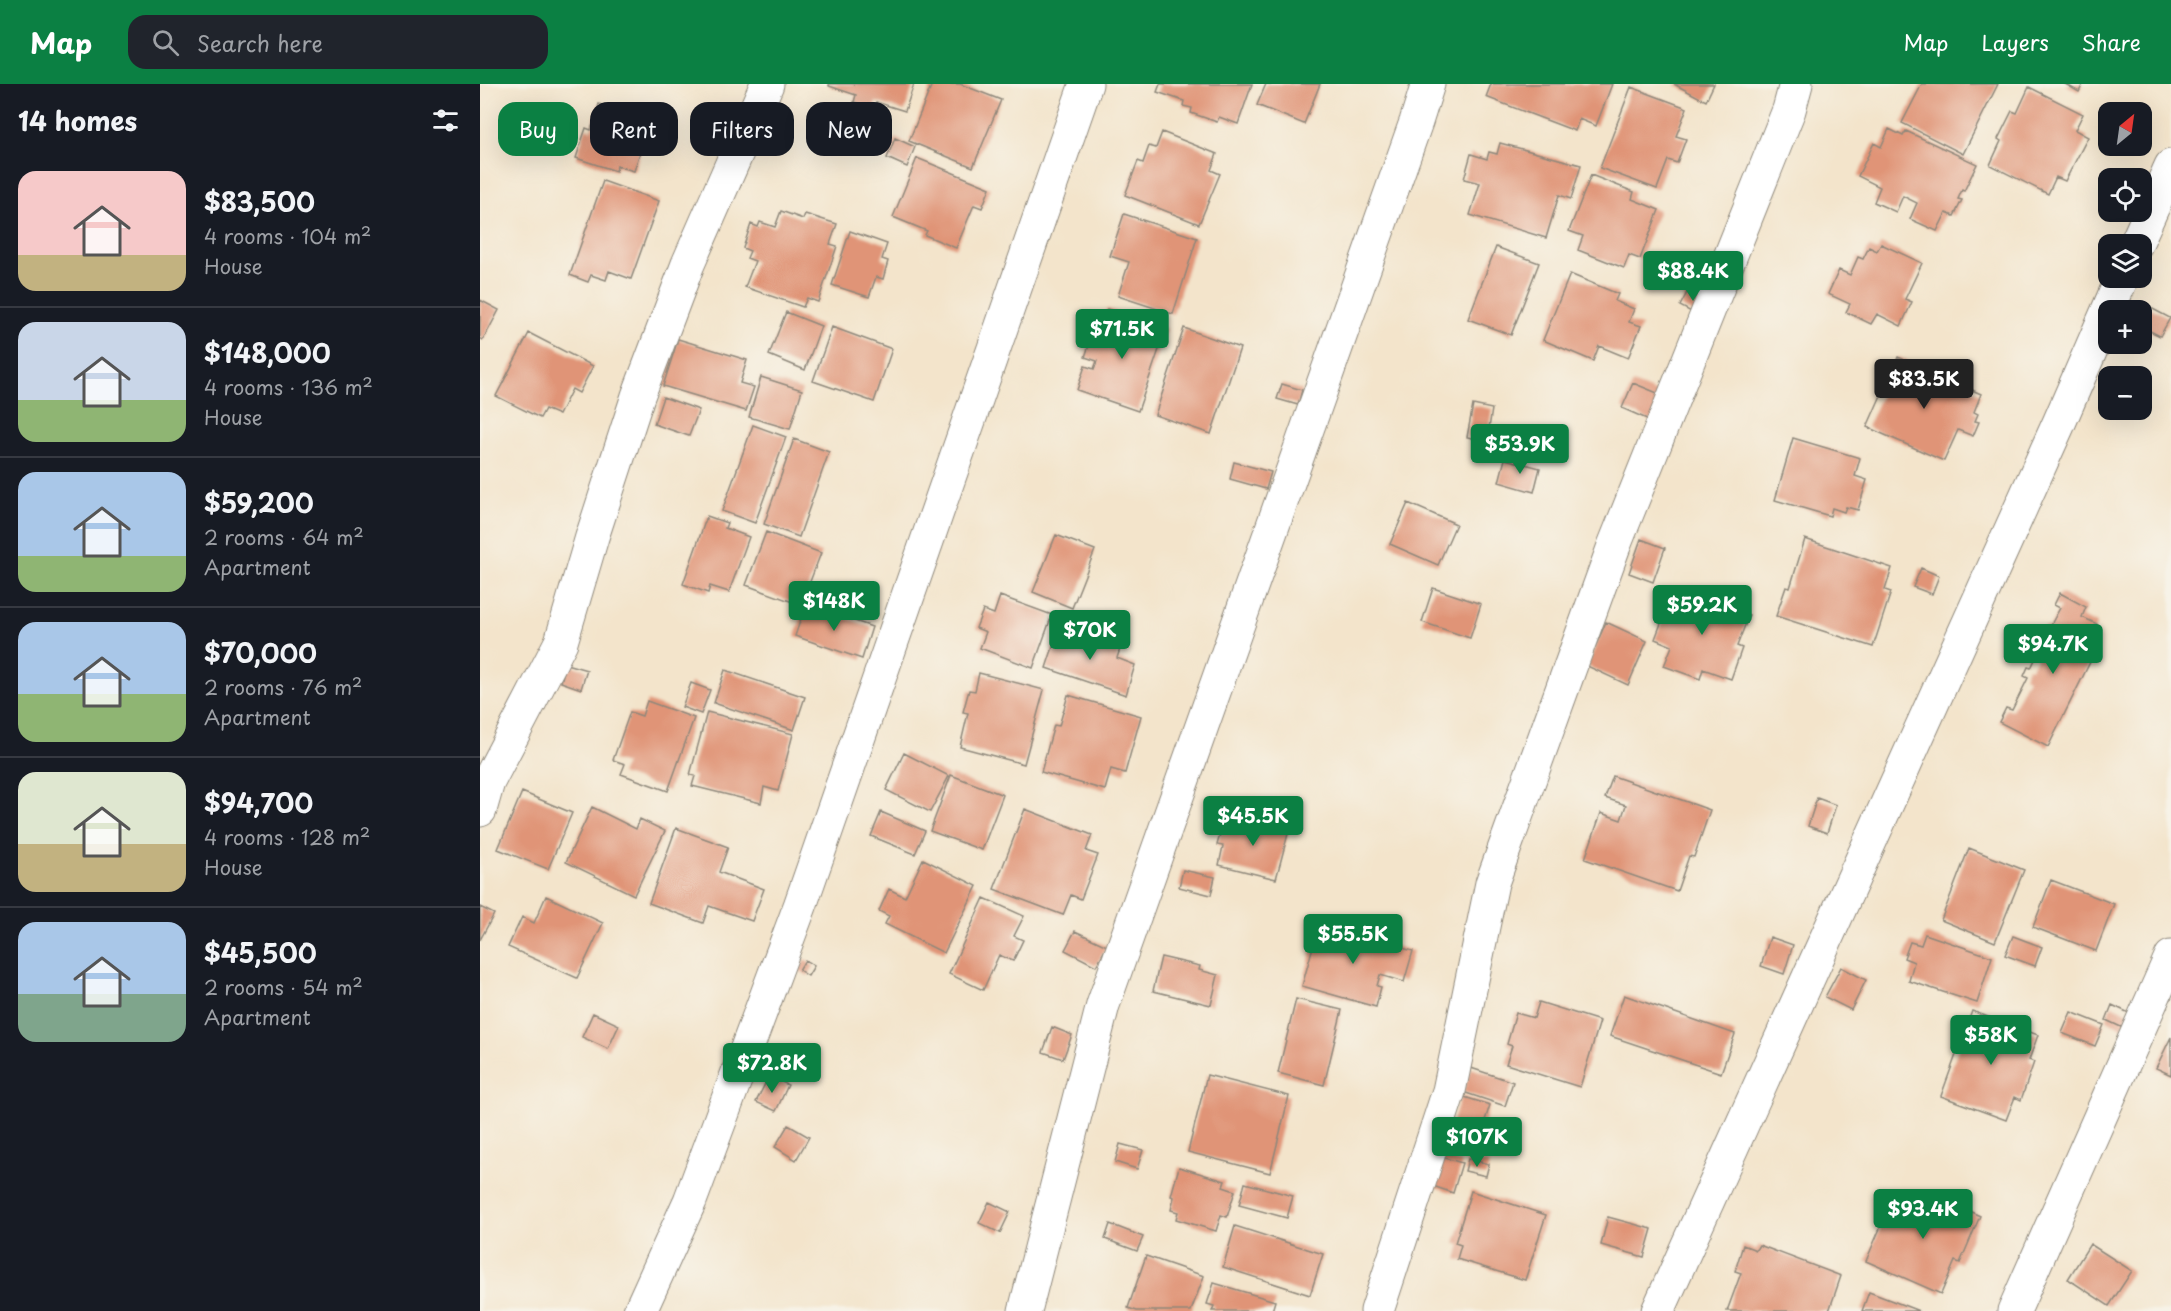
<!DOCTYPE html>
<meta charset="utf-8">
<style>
:root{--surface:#171b24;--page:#20242c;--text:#f1f3f6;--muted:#9ea1a6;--line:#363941;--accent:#0b8043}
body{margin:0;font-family:"Playpen Sans",sans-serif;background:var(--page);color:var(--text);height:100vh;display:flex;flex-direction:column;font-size:22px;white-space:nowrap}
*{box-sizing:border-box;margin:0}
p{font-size:20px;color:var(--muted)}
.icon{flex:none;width:33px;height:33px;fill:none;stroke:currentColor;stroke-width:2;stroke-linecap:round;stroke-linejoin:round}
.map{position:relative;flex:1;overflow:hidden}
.side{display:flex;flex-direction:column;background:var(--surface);width:480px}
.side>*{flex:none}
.hud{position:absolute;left:18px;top:18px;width:570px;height:54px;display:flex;gap:12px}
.needle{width:39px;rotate:29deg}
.tools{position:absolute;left:1618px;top:18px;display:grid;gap:12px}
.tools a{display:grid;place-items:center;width:54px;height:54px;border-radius:12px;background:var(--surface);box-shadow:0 6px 24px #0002;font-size:30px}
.price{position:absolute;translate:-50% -51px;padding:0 14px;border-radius:6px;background:var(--accent);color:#fff;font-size:20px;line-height:39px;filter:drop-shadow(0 2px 3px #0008)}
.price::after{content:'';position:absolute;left:50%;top:36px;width:18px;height:14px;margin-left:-9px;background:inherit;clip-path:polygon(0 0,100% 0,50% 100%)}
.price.current{background:#222;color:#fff}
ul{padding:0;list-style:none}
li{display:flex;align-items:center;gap:18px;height:150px;padding:0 18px}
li+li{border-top:2px solid var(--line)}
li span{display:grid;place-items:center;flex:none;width:168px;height:120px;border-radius:18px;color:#555}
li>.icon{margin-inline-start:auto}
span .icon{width:72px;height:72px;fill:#fffc;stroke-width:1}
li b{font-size:26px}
h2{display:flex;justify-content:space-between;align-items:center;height:72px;padding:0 18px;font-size:26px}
.pill{padding:0 21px;border-radius:18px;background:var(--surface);box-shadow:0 6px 24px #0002;font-size:21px;line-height:54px}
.pill.current{background:var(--accent);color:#fff}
header{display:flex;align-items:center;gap:36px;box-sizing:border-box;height:84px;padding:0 30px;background:var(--accent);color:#fff}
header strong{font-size:28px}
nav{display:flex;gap:33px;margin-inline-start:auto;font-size:21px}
.search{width:420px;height:54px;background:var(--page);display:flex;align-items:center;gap:15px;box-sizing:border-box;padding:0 21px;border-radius:18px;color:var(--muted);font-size:22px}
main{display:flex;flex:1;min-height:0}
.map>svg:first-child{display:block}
.building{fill:#e09477}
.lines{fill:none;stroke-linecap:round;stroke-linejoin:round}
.street-casing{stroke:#8f887b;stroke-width:35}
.street{stroke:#fff;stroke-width:33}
</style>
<header>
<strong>Map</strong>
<div class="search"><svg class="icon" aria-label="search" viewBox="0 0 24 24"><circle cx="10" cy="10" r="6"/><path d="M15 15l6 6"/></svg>Search here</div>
<nav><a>Map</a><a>Layers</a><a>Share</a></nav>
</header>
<main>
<section class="side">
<h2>14 homes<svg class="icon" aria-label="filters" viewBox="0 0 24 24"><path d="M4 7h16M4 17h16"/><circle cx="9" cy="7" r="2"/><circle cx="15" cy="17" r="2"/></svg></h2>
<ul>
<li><span style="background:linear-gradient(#f6c9c9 70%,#c2b280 0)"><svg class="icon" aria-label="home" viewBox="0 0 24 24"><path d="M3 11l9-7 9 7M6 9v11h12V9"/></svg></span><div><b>$83,500</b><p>4 rooms · 104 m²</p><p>House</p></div></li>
<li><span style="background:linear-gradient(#c9d6e8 65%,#8fb573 0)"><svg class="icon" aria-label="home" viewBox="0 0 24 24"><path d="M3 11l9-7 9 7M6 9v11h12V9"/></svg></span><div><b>$148,000</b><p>4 rooms · 136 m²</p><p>House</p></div></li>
<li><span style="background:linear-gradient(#a9c7e8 70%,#8fb573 0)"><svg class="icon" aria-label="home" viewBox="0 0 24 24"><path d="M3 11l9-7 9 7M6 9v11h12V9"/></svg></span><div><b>$59,200</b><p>2 rooms · 64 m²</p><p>Apartment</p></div></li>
<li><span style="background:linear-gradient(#a9c7e8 60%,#8fb573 0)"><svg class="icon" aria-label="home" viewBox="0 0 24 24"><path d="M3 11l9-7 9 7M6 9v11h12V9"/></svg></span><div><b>$70,000</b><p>2 rooms · 76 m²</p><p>Apartment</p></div></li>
<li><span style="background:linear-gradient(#dfe7d0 60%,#c2b280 0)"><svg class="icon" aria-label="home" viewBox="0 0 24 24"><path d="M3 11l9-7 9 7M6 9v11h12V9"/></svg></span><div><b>$94,700</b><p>4 rooms · 128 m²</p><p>House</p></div></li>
<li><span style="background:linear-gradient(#a9c7e8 60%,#7fa58c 0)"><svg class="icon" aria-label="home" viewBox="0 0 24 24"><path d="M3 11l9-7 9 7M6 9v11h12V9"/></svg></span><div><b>$45,500</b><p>2 rooms · 54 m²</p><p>Apartment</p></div></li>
</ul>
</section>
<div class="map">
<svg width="1691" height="1227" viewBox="0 0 1691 1227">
<rect width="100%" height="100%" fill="#f7f3e8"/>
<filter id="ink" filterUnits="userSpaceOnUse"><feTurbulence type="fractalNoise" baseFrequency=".0167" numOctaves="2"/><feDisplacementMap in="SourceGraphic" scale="12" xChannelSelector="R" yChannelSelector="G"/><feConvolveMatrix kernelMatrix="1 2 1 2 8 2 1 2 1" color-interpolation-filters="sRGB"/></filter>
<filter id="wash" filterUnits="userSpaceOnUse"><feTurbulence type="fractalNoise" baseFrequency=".008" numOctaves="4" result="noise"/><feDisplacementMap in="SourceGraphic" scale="24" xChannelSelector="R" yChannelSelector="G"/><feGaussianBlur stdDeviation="1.35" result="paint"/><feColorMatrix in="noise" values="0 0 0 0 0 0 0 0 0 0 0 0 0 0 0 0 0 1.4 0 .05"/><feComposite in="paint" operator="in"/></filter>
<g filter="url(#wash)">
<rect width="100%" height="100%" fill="#f3e4cb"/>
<g id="blocks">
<path class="building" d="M349,0h85l-9,27 -29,-9 -2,6 -20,-6 2,-7 -27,-9z
M452,0h28l41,16 -28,67 -64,-26z
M680,0h92l-14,40 -19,-7 -2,5 -26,-9 1,-5 -9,-2 1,-5 -27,-9z
M786,0h54l-16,40 -47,-19z
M1011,0h121l-16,42 -17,-7 -4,12 -89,-34z
M1194,0h40l-8,17z
M1442,0h76l-35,70 -61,-31z
M1585,0h18l-4,8z
M1151,3l56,21 -11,28 10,3 -9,24 -9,-3 -11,29 -57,-21z
M1549,3l54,27 -8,16 13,7 -23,44 -9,-4 -8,17 -58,-29 11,-24 -3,-2 14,-28 5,2z
M119,20l51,17 -16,50 -17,-5 -1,5 -40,-13 10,-30 5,2z
M1409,45l14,7 3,-5 71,33 -13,27 -2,-1 -4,9 4,1 -8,16 -8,-3 -9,18 -27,-12 7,-16 -14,-7 -7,16 -22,-10 6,-15 -22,-11 16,-33 7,4z
M682,48l55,22 -6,16 9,4 -21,50 -74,-29 13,-34 5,2 6,-17 7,2z
M415,54l20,9 -8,20 -20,-9z
M1020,59l81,22 -10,34 -12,-4 -13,43 -76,-23 10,-32 -16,-4 7,-25 16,5 2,-7 8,2z
M437,74l73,30 -8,20 -8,-3 -18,43 -31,-13 2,-4 -34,-14z
M1111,91l43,17 -2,7 27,11 -19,49 -11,-4 -5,13 -46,-18 5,-14 -14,-5z
M123,97l56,20 -28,78 -22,-8 -3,9 -15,-5 -3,7 -18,-7z
M301,127l22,8 2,-5 32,10 -7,20 7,2 -19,56 -11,-4 -4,9 -58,-20 10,-26 -8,-3 3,-7 -7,-3 8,-24 7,3 2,-5 15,5z
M644,130l73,24 -24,76 -55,-18 11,-34 -19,-6z
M370,147l37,13 -5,15 6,2 -5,18 -7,-2 -7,20 -37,-12z
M1401,160l41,19 -17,36 7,3 -11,24 -24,-12 -6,10 -25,-12 4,-8 -22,-10 11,-24 11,5 8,-18 5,2 6,-12 8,4z
M1016,163l43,16 -28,72 -43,-16z
M1090,190l48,20 -3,7 19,8 -5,13 12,4 -13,32 -29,-12 -6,15 -50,-21z
M1209,205l17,9 -9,17 -17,-9z
M0,216l19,10 -16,30 -3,-2z
M1667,222l23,12 -10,18 -18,-9v-12z
M627,225l59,20 -28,82 -61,-21 8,-24 9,3 3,-8 -12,-4 10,-29 6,1z
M306,228l35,14 -16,44 -36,-15z
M352,243l60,22 -18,53 -61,-21z
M704,244l56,20 -29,86 -56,-19z
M49,249l64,33 -14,27 -7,-4 -13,26 -14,-6 -5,9 -44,-22z
M198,255l69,21 -7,23 14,4 -8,24 -83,-25z
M1418,273l83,37 -7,18 4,2 -3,7 4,1 -6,14 -15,-6 -14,31 -77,-34z
M281,293l41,13 -12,39 -41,-12z
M1662,294l8,5 -8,14z
M1153,299l34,14 -11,26 -34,-15z
M802,300l20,6 -4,15 -21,-6z
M183,313l36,13 -10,26 -35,-12z
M993,321l19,4 -5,32 -20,-4z
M273,341l33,12 -31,86 -33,-12z
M1313,354l67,20 -5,18 12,4 -9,30 -12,-3 -2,5 -12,-4 -2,8 -55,-16z
M314,355l35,13 -30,85 -35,-13z
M1025,375l35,9 -6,24 -35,-10z
M754,378l37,10 -5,17 -36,-10z
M928,419l48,21 -18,41 -48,-21z
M227,432l20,7 -2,5 24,9 -20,55 -19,-6 -2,7 -25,-9z
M286,448l55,21 -20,52 -55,-20z
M576,451l39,15 -23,58 -39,-16z
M1161,455l24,9 -12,34 -24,-9z
M1325,455l87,29 -7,22 6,2 -18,55 -97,-31 10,-29 4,1z
M1441,484l18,8 -7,18 -19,-7z
M953,504l48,16 -11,34 -48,-16z
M1193,508l27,10 2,-5 47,18 -12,31 5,2 -11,31 -28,-10 -3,10 -36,-13 8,-20 -17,-7z
M1580,509l26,14 -4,10 15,7 -15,32 9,4 -43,87 -49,-25 7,-14 6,2 16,-32 -4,-2 4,-9 3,1 15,-32 -4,-2 3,-8 4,2 11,-20 -6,-3z
M520,512l52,19 -19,53 -53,-20 6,-16 -10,-4 7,-18 11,4z
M326,520l66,23 -10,32 -67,-23z
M1126,538l41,19 -19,44 -41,-19z
M580,542l61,20 -4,12 18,7 -9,30 -80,-27z
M86,580l21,6 -6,19 -20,-7z
M245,586l80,27 -11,33 -80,-27z
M499,589l65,17 -20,74 -64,-17 8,-34 -5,-1 6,-22 6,1z
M211,599l19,7 -9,24 -19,-7z
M588,611l73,21 -16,57 -14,-4 -6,21 -64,-18 13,-47 5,1z
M167,617l47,17 -26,73 -47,-17 4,-10 -12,-4 17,-48 12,4z
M227,628l86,22 -15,57 -14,-4 -3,16 -69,-17 3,-10 -5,-1z
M424,669l45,23 -19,36 -44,-22z
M471,691l52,20 -21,55 -52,-19z
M1133,692l97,34 -16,47 -5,-1 -12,35 -92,-32 16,-46 20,7 5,-15 -21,-7z
M42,708l50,21 -24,56 -50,-20z
M1337,714l19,7 -9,28 -19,-7z
M112,723l44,22 4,-10 25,12 -31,64 -68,-33z
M545,725l67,26 -6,16 12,4 -17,44 -10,-4 -8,20 -69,-26z
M401,728l44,19 -10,23 -44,-18z
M751,731l58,15 -13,49 -57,-14 4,-19 -6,-1 4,-14 5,1z
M196,744l52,19 -9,25 45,17 -12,32 -43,-15 -6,17 -54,-20z
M1489,764l55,22 -29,72 -54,-22z
M443,775l54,27 -33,67 -59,-29 4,-8 -10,-5 10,-22 16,8z
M703,786l32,7 -4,18 -32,-8z
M1571,796l63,24 -18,47 -63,-24z
M66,812l57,27 -26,55 -69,-31 14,-30 12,6z
M504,814l40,18 -10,20 9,4 -10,21 -14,-6 -16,35 -34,-16z
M0,823l14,7 -14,26z
M839,841l94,26 -9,31 -24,-7 -3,11 4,1 -5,20 -74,-21z
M595,847l32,15 -11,20 -31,-16z
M1445,850l67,23 -15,46 -68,-22 5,-19 -10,-4 6,-16 11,3z
M1533,852l29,11 -7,19 -30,-11z
M1290,853l23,8 -9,29 -23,-8z
M681,873l39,9 -1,4 19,5 -7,30 -58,-14z
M325,876l9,6 -6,10 -9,-6z
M1361,883l25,13 -15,30 -26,-13z
M1144,911l111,39 -14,39 -111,-37z
M816,915l46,11 -18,75 -46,-12z
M1059,918l61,19 -20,66 -74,-23 6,-18 -5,-2 9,-31 18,5z
M1632,921l17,8 -6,15 -17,-8z
M1492,927l66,24 -9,25 5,2 -13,38 -6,-3 -9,23 -65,-24z
M1591,928l33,13 -9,21 -33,-13z
M113,929l26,12 -11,24 -26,-12z
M572,943l20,8 -9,24 -20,-7z
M1691,953v38l-15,-7z
M991,984l42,14 -8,24 -42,-14z
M727,991l82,21 -19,77 -82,-21z
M289,992l19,9 -12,26 -20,-9z
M981,1012l29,9 -12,37 -29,-10z
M308,1041l21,12 -13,23 -21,-13z
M640,1060l23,6 -6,19 -22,-7z
M962,1073l20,6 -9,30 -20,-7z
M988,1075l21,5 -3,12 -21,-5z
M699,1083l46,14 -2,6 12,4 -8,26 -6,-2 -5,16 -40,-12 2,-7 -7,-2 3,-13 -3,-1z
M765,1099l48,13 -6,22 -48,-13z
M1417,1105l42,18 3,-8 38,17 -20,47 -5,-2 -14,33 -75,-33z
M991,1107l75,24 -21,65 -68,-21 4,-14 -6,-2z
M509,1118l21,10 -10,21 -21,-10z
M1128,1133l44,12 -8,28 -43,-12z
M630,1140l33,13 -6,14 -32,-12z
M755,1142l88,28 -13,41 -87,-28z
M1610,1160l42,27 -23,35 -41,-27z
M1263,1161l13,5 3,-5 82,31 -12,35h-102l14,-38 -6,-2z
M666,1172l58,20 -13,35h-54l-9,-3z
M734,1199l61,18 -3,10h-60l2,-5 -7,-2z
M1389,1208l50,19h-57z"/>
</g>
</g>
<g filter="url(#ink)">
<use href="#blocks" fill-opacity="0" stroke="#8f887b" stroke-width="1.5"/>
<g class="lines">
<defs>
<path id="street" d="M1656,160l35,-78
M0,726l8,-28 73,-140 31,-105 46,-141 50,-132 79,-180
M160,1227l50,-110 110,-295 286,-822
M545,1227l78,-306 313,-883 12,-38
M897,1227l72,-220 43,-208 122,-337 175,-436 7,-26
M1178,1227l401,-888 63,-145
M1534,1227l157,-354"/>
</defs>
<use href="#street" class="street-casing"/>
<use href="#street" class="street"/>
</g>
</g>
</svg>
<div class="tools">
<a><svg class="needle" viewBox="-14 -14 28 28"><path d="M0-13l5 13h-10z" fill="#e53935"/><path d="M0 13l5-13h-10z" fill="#9ea1a6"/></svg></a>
<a><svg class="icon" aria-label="locate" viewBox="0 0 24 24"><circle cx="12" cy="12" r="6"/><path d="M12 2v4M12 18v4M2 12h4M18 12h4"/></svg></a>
<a><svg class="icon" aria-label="layers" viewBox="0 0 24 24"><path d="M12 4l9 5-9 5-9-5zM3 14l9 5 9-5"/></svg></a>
<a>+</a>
<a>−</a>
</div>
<b class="price" style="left:1213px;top:218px">$88.4K</b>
<b class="price" style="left:642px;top:276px">$71.5K</b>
<b class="price current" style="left:1444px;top:326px">$83.5K</b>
<b class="price" style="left:1040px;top:391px">$53.9K</b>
<b class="price" style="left:354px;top:548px">$148K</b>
<b class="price" style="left:1222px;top:552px">$59.2K</b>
<b class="price" style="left:610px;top:577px">$70K</b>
<b class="price" style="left:1573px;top:591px">$94.7K</b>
<b class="price" style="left:773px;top:763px">$45.5K</b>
<b class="price" style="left:873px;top:881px">$55.5K</b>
<b class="price" style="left:1511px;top:982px">$58K</b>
<b class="price" style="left:292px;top:1010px">$72.8K</b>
<b class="price" style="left:997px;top:1084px">$107K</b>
<b class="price" style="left:1443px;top:1156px">$93.4K</b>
<div class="hud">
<a class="pill current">Buy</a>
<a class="pill">Rent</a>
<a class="pill">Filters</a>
<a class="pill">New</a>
</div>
</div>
</main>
